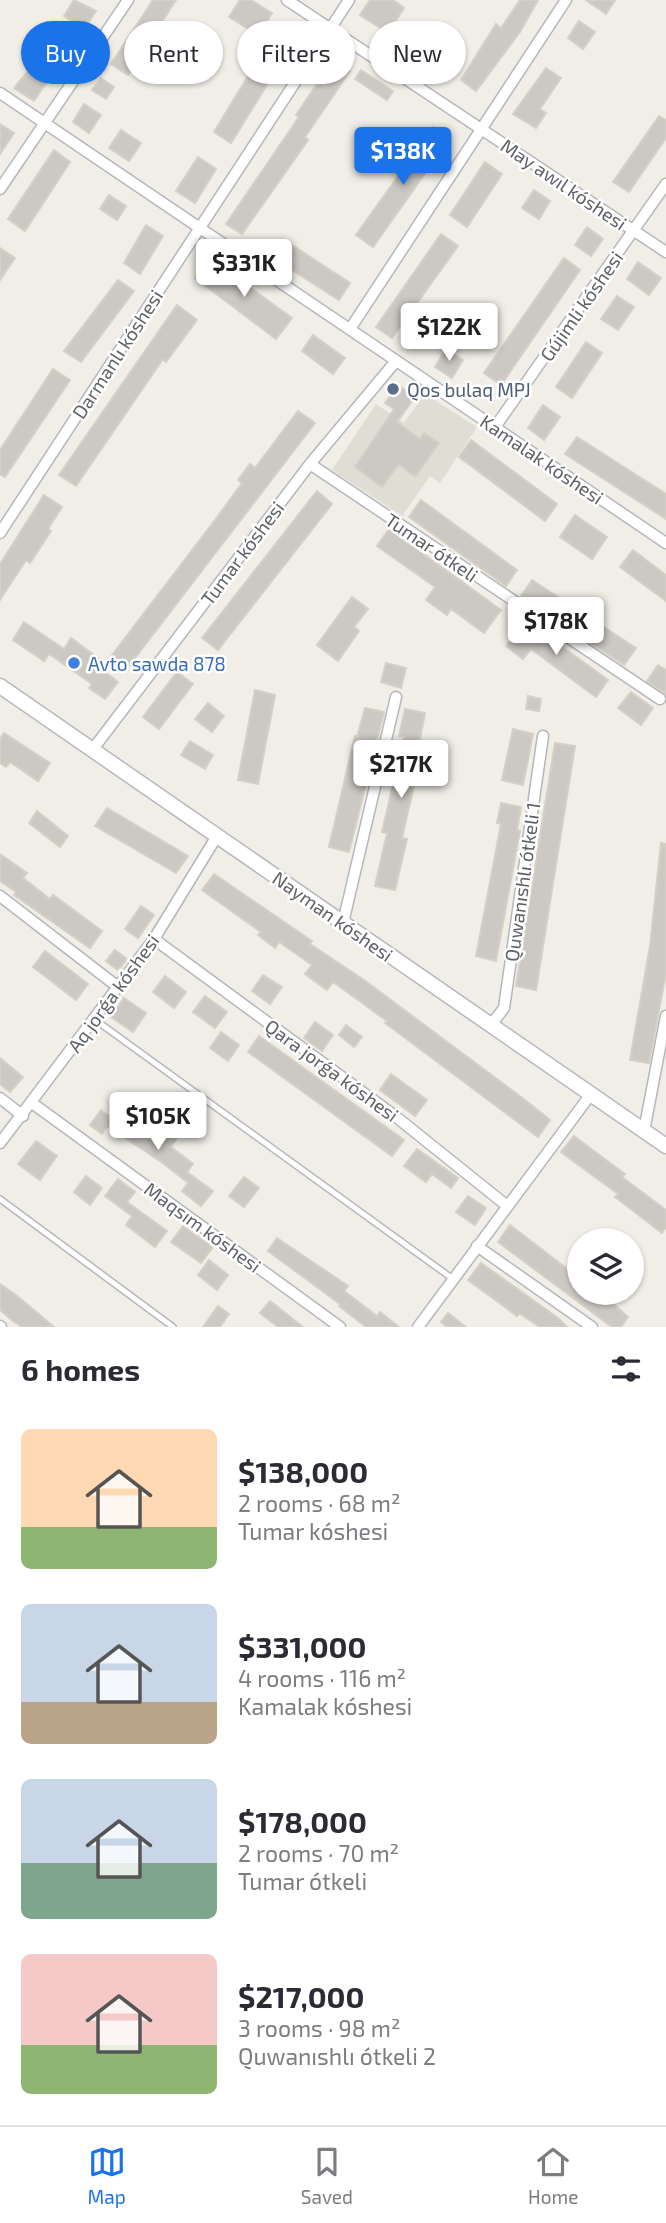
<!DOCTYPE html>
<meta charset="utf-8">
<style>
:root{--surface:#fff;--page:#f7f7f7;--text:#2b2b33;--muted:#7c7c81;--line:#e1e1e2;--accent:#1a73e8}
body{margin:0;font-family:"Exo 2",sans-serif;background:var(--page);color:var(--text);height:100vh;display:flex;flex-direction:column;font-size:26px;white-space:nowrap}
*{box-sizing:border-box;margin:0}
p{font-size:23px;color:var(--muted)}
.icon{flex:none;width:38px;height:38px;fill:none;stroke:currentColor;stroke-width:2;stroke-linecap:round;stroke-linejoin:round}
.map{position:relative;height:1327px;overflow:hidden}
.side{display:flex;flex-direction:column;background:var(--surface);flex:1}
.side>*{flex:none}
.top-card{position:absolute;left:21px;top:21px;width:625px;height:63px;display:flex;gap:14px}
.fabs{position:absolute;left:567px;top:1228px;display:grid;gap:14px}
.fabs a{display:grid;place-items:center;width:77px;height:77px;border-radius:50%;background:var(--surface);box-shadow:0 2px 5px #0004;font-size:35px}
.price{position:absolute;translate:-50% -60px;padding:0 16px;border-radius:7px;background:#fff;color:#222;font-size:23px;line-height:46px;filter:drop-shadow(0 2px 4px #0008)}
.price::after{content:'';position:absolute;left:50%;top:42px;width:21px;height:16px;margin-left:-10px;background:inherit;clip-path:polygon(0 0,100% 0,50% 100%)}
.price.active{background:var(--accent);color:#fff}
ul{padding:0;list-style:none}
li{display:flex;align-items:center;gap:21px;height:175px;padding:0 21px}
li span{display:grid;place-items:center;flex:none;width:196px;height:140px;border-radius:10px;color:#555}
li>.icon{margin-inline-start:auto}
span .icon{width:84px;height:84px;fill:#fffc;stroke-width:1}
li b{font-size:30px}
h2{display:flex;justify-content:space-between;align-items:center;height:84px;padding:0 21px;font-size:30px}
.pill{padding:0 24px;border-radius:32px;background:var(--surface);box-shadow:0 2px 5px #0004;font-size:24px;line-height:63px}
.pill.active{background:var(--accent);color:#fff}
.tab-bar{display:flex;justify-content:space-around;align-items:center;height:98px;border-top:2px solid var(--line);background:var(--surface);font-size:19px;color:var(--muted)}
.tab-bar a{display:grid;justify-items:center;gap:4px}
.tab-bar .active{color:var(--accent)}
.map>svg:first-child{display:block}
.education{fill:#e0ddd5}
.building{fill:#ccc9c4;stroke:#d5d0c5;stroke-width:2}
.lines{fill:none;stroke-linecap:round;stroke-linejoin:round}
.service-casing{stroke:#b4b7bb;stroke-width:8}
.minor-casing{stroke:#b4b7bb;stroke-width:13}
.secondary-casing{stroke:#b5b9be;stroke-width:17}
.service{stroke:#fff;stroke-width:5}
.minor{stroke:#fff;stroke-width:10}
.secondary{stroke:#fff;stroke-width:14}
.service-dot{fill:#5c6f8a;stroke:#fff;stroke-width:2.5}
.shop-dot{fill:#3f7fe0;stroke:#fff;stroke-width:2.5}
.labels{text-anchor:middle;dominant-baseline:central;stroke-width:5;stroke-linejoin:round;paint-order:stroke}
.street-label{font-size:19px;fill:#5e6267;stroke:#fff}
.service-label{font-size:19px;fill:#4e5e75;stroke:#fff;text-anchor:start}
.shop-label{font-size:19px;fill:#366cbe;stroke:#fff;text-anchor:start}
</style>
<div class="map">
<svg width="666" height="1327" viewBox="0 0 666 1327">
<rect width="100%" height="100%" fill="#f0eee7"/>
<path class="education" d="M425,394l52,33 -37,56 -10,-7 -28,40 -70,-46 44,-66 28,19z"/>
<path class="building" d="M74,0l22,11 -12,18 -20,-13z
M153,0h23l-48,75 -17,-11z
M240,0h11l21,13 -9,15 28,18 -60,97 -17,-11 55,-90 -40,-25z
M370,0h23l11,8 -16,25 -28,-18z
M520,0h18l-18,32 -44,59 -15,-11 35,-56 5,4z
M586,0h29l-9,14z
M579,21l16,11 -12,17 -15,-11z
M51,33l20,13 -37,55 -20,-13 29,-35 -4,-2z
M333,60l17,11 -45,66 3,3 -66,94 -16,-10 73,-107 -3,-2z
M546,68l15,10 -21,31 6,4 -10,15 -23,-14z
M361,70l32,21 -6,9 -32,-21z
M101,78l13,9 -8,12 -14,-9z
M84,104l17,11 -12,18 -16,-11z
M659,116l7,4v18l-37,54 -16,-10z
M0,124l14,9 -14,21z
M433,127l17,11 -77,109 -17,-12z
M121,130l20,13 -12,18 -20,-13z
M54,150l16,12 -45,69 -17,-12z
M198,157l18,12 -21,34 -19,-12z
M485,162l17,12 -35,53 -17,-12z
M534,190l16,11 -11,18 -17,-11z
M109,195l17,11 -9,14 -17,-11z
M146,225l17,11 -23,38 -16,-11z
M587,227l16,12 -12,17 -16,-11z
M441,234l17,12 -66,92 -16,-11z
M292,245l58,38 -11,17 -58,-37z
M0,248l15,10 -15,22z
M209,258l83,60 -16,21 -81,-61z
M564,258l16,12 -79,115 -17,-12z
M638,262l23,16 -12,17 -22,-16z
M118,280l16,11 -53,71 -17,-11z
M617,296l17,11 -16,23 -17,-11z
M177,305l20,15 -31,42 -3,-3 -87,127 -17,-11z
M440,321l17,10 -12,18 -16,-11z
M313,335l32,23 -12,16 -31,-23z
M586,342l16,11 -30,45 -16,-11z
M446,349l17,11 -11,18 -17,-11z
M53,369l17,11 -65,97 -5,-3v-24z
M398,385l17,12 -18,25 23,17 4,-6 15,10 -24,34 -16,-13 -17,23 -27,-20 39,-58 -9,-6z
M543,405l17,12 -16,23 -16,-12z
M298,411l17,12 -187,244 -16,-12 103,-135 27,-37 -4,-3 12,-16 5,4z
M577,437l89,57v25l-101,-65z
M471,440l86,64 -12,17 -86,-64z
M317,491l15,13 -114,146 -16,-12z
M44,495l18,12 -14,22 3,2 -21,32 -4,-3 -26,40v-36z
M421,500l96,70 -11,16 -97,-69z
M575,515l32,22 -15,22 -32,-22z
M389,529l112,81 -17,23 -33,-24 -4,6 -21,-15 9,-13 -58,-41z
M633,550l33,25v26l-46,-34z
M532,580l104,68 -12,17 -103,-69z
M352,597l16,12 -14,18 5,4 -21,30 -21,-16z
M525,620l83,60 -12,17 -65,-48 -8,10 -17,-13z
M24,622l40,27 7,-11 31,23 -4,6 20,15 -13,17 -16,-11 3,-4 -43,-30 -5,7 -31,-21z
M386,663l20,5 -5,20 -20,-6z
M658,665l8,5v24l-19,-13z
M177,672l16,12 -34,45 -16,-12z
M255,690l20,5 -17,89 -20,-4z
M631,692l22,16 -12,17 -23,-17z
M528,696l13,3 -2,12 -13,-2z
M208,703l16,13 -12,16 -17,-13z
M365,708l19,4 -35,140 -20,-5 26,-111 2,1z
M405,709l20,4 -7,36 4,1 -20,88 5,1 -12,51 -20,-4 12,-53 -5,-1 22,-95 -5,-1z
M513,729l20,5 -10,51 -21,-5z
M4,733l46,30 -12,18 -28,-19 -4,5 -6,-4v-24z
M190,741l23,14 -8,14 -24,-14z
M555,743l20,3 -39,244 -20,-4z
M501,803l20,4 -4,23 3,1 -24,130 -20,-5 25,-132 -4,-1z
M107,808l81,48 -12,17 -81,-47z
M37,811l31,25 -8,11 -31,-24z
M661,843l5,1v129l-17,90 -19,-3 20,-114z
M0,854l27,19 -4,5 27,21 3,-4 49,36 -12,17 -76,-53 2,-3 -16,-11z
M214,874l98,67 -2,3 54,36 161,120 25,20 -12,17 -153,-114 2,-2 -26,-19 -28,-20 -6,8 -22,-16 7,-9 -33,-23 -4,6 -17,-13 3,-3 -59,-42z
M141,906l13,9 -16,23 -13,-9z
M115,950l12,9 -9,11 -12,-9z
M45,951l43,33 -12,16 -43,-33z
M263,975l19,12 -12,17 -18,-13z
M165,976l21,16 -12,16 -21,-16z
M205,996l22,16 -12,16 -22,-16z
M124,998l22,15 -13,19 -22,-15z
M315,1022l18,13 -11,16 -18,-13z
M346,1025l16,12 -8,10 -15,-12z
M221,1032l18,13 -11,16 -18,-13z
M259,1036l145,104 -12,16 -144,-104z
M0,1058l23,19 -13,15 -10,-8z
M391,1074l36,26 -12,16 -35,-26z
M101,1110l20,15 4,-4 20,17 10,-15 22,15 -6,9 22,17 -6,8 26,19 -12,15 -19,-15 6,-8 -25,-20 -56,-37 -5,8 -12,-9z
M574,1136l51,38 -3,3 44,33v17l-4,6 -47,-36 3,-3 -57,-42z
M36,1141l21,15 -17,24 -22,-16z
M417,1149l41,29 -7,10 -19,-14 -6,8 -22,-16z
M86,1176l16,12 -12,17 -16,-13z
M244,1177l15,11 -15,19 -15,-11z
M118,1179l17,13 -8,10 40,29 -12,16 -29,-22 6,-9 -27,-20z
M468,1196l18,12 -11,17 -19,-13z
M510,1225l69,53v15h22l27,24 -7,10h-9l-114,-85z
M183,1226l30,21 -12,16 -30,-21z
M277,1238l71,48 -4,5 33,25 3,-4 19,15h-33l-27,-21 1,-2 -72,-53z
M209,1260l19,15 -11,15 -19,-15z
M481,1263l77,55 9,9h-27l-21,-14 -2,3 -49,-36z
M0,1284l16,11 38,32h-32l-9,-6 -13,-11z
M270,1301l33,26h-25l-18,-14z
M218,1306l11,8 -9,13h-17z
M448,1313l18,14h-19l-6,-5z"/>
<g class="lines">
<defs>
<path id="service" d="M94,1019l359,260
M0,1199l173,128"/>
<path id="minor" d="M287,0l379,252
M0,93l666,450
M0,189l128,-189
M350,329l216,-329
M495,427l171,-243
M310,464l350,235
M0,533l349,-533
M93,749l217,-285 86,-103
M0,896l118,91
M343,923l53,-226
M154,939l241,177 111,89
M491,1025l13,-17 39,-272
M0,1098l23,18
M32,1103l308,224
M644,1131l22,-115
M0,1143l154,-204 63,-103
M477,1246l115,81
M0,1326l1,1
M418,1327l173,-233"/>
<path id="secondary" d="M0,686l666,460"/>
</defs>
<use href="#service" class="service-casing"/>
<use href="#minor" class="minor-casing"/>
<use href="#secondary" class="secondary-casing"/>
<use href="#service" class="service"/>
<use href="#minor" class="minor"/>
<use href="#secondary" class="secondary"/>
</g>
<circle class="service-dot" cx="393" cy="389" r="7"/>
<circle class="shop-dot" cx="74" cy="663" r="7"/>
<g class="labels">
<g class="street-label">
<text transform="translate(564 184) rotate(34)">May awıl kóshesi</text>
<text transform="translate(581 306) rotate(-55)">Gújimli kóshesi</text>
<text transform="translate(117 354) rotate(-57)">Darmanlı kóshesi</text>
<text transform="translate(542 459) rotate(34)">Kamalak kóshesi</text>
<text transform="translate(432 547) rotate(34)">Tumar ótkeli</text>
<text transform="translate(242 553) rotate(-53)">Tumar kóshesi</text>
<text transform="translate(522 882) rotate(-82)">Quwanıshlı ótkeli 1</text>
<text transform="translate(333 916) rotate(35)">Nayman kóshesi</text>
<text transform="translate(113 993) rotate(-54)">Aq jorǵa kóshesi</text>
<text transform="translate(332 1070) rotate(36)">Qara jorǵa kóshesi</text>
<text transform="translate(203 1227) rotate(36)">Maqsım kóshesi</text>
</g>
<g class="service-label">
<text x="407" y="389">Qos bulaq MPJ</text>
</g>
<g class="shop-label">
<text x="88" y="663">Avto sawda 878</text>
</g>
</g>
</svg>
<div class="fabs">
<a><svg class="icon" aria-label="layers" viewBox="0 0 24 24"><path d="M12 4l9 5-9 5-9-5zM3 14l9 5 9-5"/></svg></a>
</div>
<b class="price active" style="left:403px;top:187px">$138K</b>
<b class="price" style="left:244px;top:299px">$331K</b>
<b class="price" style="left:449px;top:363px">$122K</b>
<b class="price" style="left:556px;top:657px">$178K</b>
<b class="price" style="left:401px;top:800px">$217K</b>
<b class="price" style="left:158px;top:1152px">$105K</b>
<div class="top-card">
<a class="pill active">Buy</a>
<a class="pill">Rent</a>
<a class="pill">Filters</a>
<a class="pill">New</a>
</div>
</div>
<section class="side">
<h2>6 homes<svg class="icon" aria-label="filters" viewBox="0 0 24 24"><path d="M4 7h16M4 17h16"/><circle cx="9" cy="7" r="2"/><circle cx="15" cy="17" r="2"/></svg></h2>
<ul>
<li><span style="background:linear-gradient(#ffd9b3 70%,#8fb573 0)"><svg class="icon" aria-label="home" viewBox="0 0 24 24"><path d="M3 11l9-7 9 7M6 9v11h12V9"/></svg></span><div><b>$138,000</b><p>2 rooms · 68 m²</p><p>Tumar kóshesi</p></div></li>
<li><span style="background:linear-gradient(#c9d6e8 70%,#b9a48a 0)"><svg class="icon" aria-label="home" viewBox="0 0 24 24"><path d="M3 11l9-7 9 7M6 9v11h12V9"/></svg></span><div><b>$331,000</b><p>4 rooms · 116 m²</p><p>Kamalak kóshesi</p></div></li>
<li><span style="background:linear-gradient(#c9d6e8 60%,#7fa58c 0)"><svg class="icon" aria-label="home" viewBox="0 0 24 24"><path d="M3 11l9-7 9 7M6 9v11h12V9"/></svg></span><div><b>$178,000</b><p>2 rooms · 70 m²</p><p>Tumar ótkeli</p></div></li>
<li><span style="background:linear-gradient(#f6c9c9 65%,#8fb573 0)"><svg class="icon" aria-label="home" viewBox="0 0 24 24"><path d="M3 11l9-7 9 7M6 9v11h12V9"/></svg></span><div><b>$217,000</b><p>3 rooms · 98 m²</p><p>Quwanıshlı ótkeli 2</p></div></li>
</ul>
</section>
<nav class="tab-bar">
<a class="active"><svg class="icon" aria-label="map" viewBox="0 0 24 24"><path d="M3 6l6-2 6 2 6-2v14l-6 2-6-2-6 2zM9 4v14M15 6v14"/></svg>Map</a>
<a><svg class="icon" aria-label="saved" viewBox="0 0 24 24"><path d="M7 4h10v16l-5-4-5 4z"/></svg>Saved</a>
<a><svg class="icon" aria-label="home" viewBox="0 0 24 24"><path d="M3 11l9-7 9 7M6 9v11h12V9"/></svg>Home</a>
</nav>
